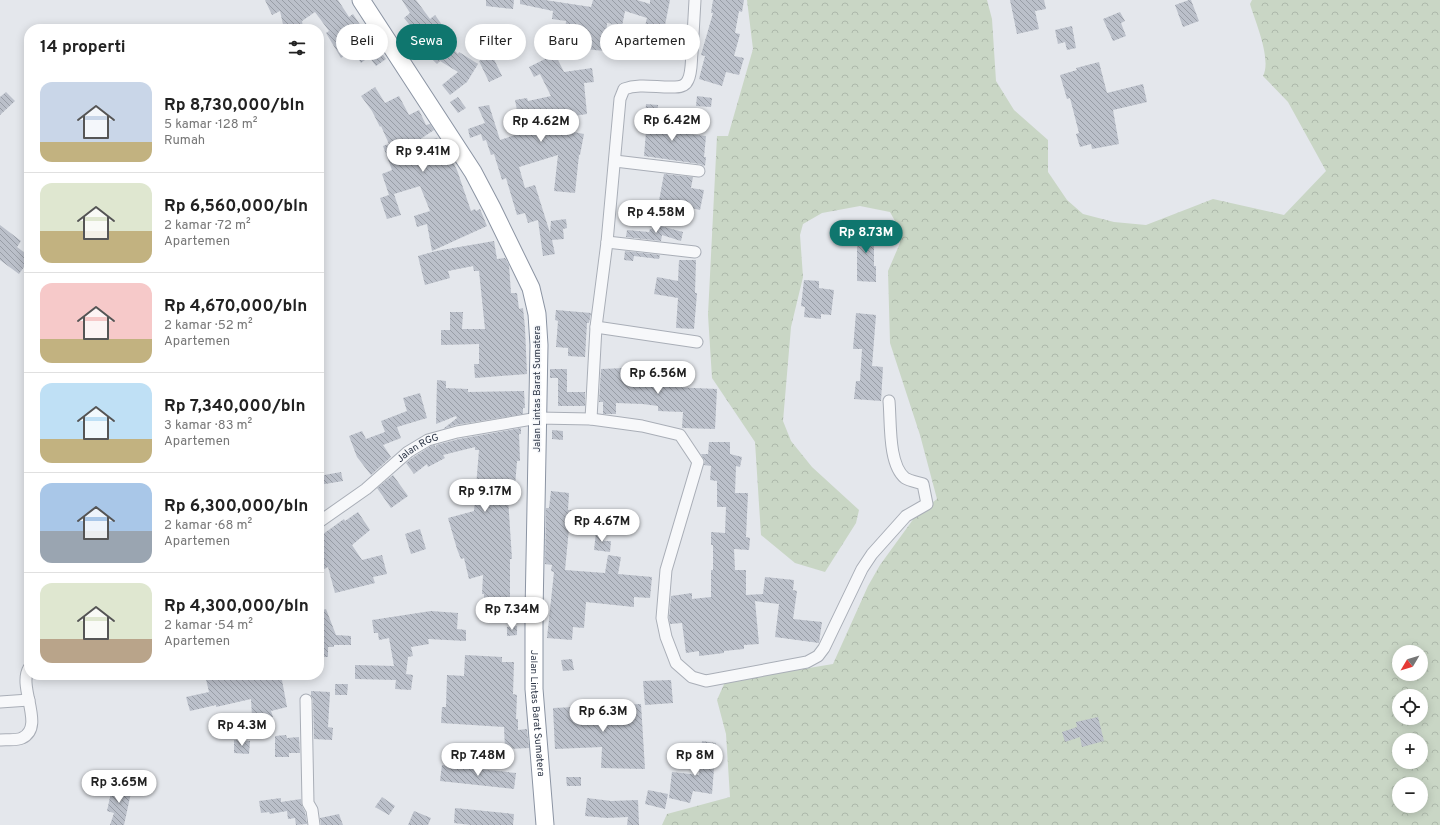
<!DOCTYPE html>
<html lang="id">
<meta charset="utf-8">
<style>
:root{--surface:#fff;--page:#f2f2f2;--text:#222;--muted:#767676;--line:#e0e0e0;--accent:#0f766e}
body{margin:0;font-family:Overpass,sans-serif;background:var(--page);color:var(--text);height:100vh;display:flex;flex-direction:column;font-size:15px;white-space:nowrap}
*{box-sizing:border-box;margin:0}
p{font-size:13px;color:var(--muted)}
.icon{flex:none;width:22px;height:22px;fill:none;stroke:currentColor;stroke-width:2;stroke-linecap:round;stroke-linejoin:round}
.map{position:relative;flex:1;overflow:hidden}
.drawer{position:absolute;left:24px;top:24px;width:300px;height:656px;display:flex;flex-direction:column;background:var(--surface);border-radius:16px;box-shadow:0 2px 10px #0003}
.drawer>*{flex:none}
.banner{position:absolute;left:336px;top:24px;width:380px;height:36px;display:flex;gap:8px}
.needle{width:26px;rotate:232deg}
.tools{position:absolute;left:1392px;top:645px;display:grid;gap:8px}
.tools a{display:grid;place-items:center;width:36px;height:36px;border-radius:50%;background:var(--surface);box-shadow:0 2px 10px #0003;font-size:20px}
.price{position:absolute;translate:-50% -34px;padding:0 9px;border-radius:14px;background:#fff;color:#222;font-size:13px;line-height:26px;filter:drop-shadow(0 1px 2px #0008)}
.price::after{content:'';position:absolute;left:50%;top:24px;width:12px;height:9px;margin-left:-6px;background:inherit;clip-path:polygon(0 0,100% 0,50% 100%)}
.price.active{background:var(--accent);color:#fff}
ul{padding:0;list-style:none}
li{display:flex;align-items:center;gap:12px;height:100px;padding:0 16px}
li+li{border-top:1px solid var(--line)}
li span{display:grid;place-items:center;flex:none;width:112px;height:80px;border-radius:12px;color:#555}
li>.icon{margin-inline-start:auto}
span .icon{width:48px;height:48px;fill:#fffc;stroke-width:1}
li b{font-size:17px}
h2{display:flex;justify-content:space-between;align-items:center;height:48px;padding:0 16px;font-size:17px}
.tag{padding:0 14px;border-radius:18px;background:var(--surface);box-shadow:0 2px 10px #0003;font-size:14px;line-height:36px}
.tag.active{background:var(--accent);color:#fff}
.map>svg:first-child{display:block}
.forest{fill:url(#forest-crowns);fill-rule:evenodd}
.building{fill:url(#building-back-hatch)}
.lines{fill:none;stroke-linecap:round;stroke-linejoin:round}
.minor-casing{stroke:#a9aeb7;stroke-width:13}
.highway-casing{stroke:#8b94a3;stroke-width:19}
.minor{stroke:#f7f8fa;stroke-width:11}
.highway{stroke:#fff;stroke-width:17}
.labels{text-anchor:middle;dominant-baseline:central;stroke-width:3;stroke-linejoin:round;paint-order:stroke}
.street-label{font-size:10px;fill:#2b3445;stroke:#f4f6f9}
</style>
<div class="map">
<svg width="1440" height="825" viewBox="0 0 1440 825">
<defs>
<pattern id="forest-crowns" width="20" height="18" patternUnits="userSpaceOnUse"><rect width="20" height="18" fill="#c9d6c5"/><path d="M2 6a3 3 0 1 1 6 0M12 15a3 3 0 1 1 6 0" fill="none" stroke="#adb8ab"/></pattern>
<pattern id="building-back-hatch" width="6" height="6" patternUnits="userSpaceOnUse"><rect width="6" height="6" fill="#bbc0ca"/><path d="M-1 5l2 2M0 0l6 6M5-1l2 2" fill="none" stroke="#989da6"/></pattern>
</defs>
<rect width="100%" height="100%" fill="#e4e7ec"/>
<path class="forest" d="M747,0h240l5,19 4,62 18,29 34,30v32l19,28 16,14 31,8 32,3 67,-26 71,16 42,-44 -38,-69 -25,-26c9,-17 -8,-55 -13,-72l2,-4h188v825h-778l5,-11 63,-17 -4,-63 -9,-34 8,-18 108,-18 35,-78 12,-21 37,-51 20,-15 -17,-64 -30,-92 -2,-72 12,-28 -5,-22 -5,-9 -30,-6 -38,7 -19,11 -3,11 3,42 -12,50 -8,94 8,20 21,26 47,43 -3,13 -31,49 -30,-9 -34,-28 -6,-93 -43,-64 -4,-63 9,-179h11l25,-87zM1399,652h22v22h-22zM1399,696h22v22h-22zM1399,740h22v22h-22zM1399,784h22v22h-22z"/>
<path class="building" d="M265,0h73l11,17 4,-3 25,38 2,-1 6,8 -10,7 -7,-9 -8,6 -9,-13 -11,8 -15,-25 3,-2 -14,-19 -13,9 1,7 -19,1 -4,-18 -8,4z
M402,0h14l14,19 5,-4 10,14 -7,5 20,20 1,-2 19,12 -11,18 -17,13 -8,-10 16,-13 -18,-11 -3,3 -21,-20 6,-4 -18,-22 6,-5z
M486,0h28l-1,9 -27,-3z
M520,0h25l46,7 2,-7h44l13,4v-4h20l-6,30 -19,-4 2,-8 -22,-7 -3,15 -15,-3 -2,28 -41,-4 2,-26 -14,-2 1,-8 -33,-7z
M713,0h31l-2,12 -3,-1 -4,22 5,1 -6,22 10,2 -5,17 -13,-3 -4,14 -23,-7 6,-23 -4,-1 12,-42h-2z
M1010,0h34l2,9 -11,2 4,18 -22,5z
M1189,0h2l8,21 -16,6 -8,-22z
M1120,12l5,9 -4,2 5,13 -13,5 -10,-22z
M1072,26l4,22 -9,2 -2,-8 -7,2 -3,-14z
M555,54l9,18 28,-4 2,14 -10,1 3,31 -59,9 56,11 -4,21h-1l-4,38 -21,-2 4,-36 -39,12 6,21 10,-3 15,48 1,-12 15,-2 1,9 -4,1 1,10 -12,1 3,14 -12,2 -5,-36 -10,3 -3,-10 -8,2 -11,-37 -4,2 -8,-26 -3,1 -5,-15 -3,1 -2,-7 -11,4 -2,-9 17,-6 -7,-16 11,-2 11,35 18,-6 -1,-3 7,-2 -7,-19 -2,-10 12,-2 1,3 23,-5 -11,-22 -6,3 -5,-10z
M492,55l10,21 -13,6 -10,-21z
M1099,62l8,31 36,-9 4,18 -34,8 6,34 -27,5 -1,-5 -11,3 -4,-13 3,-1 -9,-35 -3,1 -7,-24 17,-5 -1,-2z
M375,87l10,16 14,-7 10,19 10,-5 7,15 4,-1 4,6 -24,16 27,-8 12,23 3,-1 5,10 14,41 4,-2 1,2 4,-2 7,17 -55,25 -5,-27 -10,3 -3,-11 16,-5 -10,-25 -26,8 7,21 -14,4 -7,-21 9,-3 -7,-21 10,-4 -9,-24 6,-2 -8,-18 -1,1 -8,-16 -11,-15z
M6,92l9,9 -15,14v-18z
M697,96l15,2 -1,9 -15,-1z
M458,97l8,11 -8,5 -8,-11z
M646,104l12,1 -2,22 23,4v2l27,3 -2,21h2l-1,9 -5,-2 -56,-8 3,-36h-2z
M664,174l29,3 -2,11 13,2 -4,20 -41,-9z
M653,224l30,8 -2,9 -19,-6 -1,6 -35,-4 1,-7 22,2 1,-3h2z
M0,225l21,16 -4,6 12,9v4l-10,14 -19,-14z
M855,225h11v5l11,1v13h-3v22h2v16l-19,-1v-37h-2z
M494,241l3,18 8,-1 4,7 2,28h6l2,16 4,-1 2,20 2,46 -52,4 -1,-14h5v-20l-38,1v-15h9v-18h13l-1,17h23l-6,-58h-5l-1,-5 -25,5 2,7 -25,7 -7,-29 18,-5z
M625,251l35,4 -1,4 -25,-3 -1,5 -9,-1z
M679,260h17l-1,33h2l-3,36 -18,-1 2,-30 -24,-4 3,-17 21,4z
M804,280l15,1v7l15,2 -3,25 -10,-1v5l-17,-2 1,-10 -4,-1z
M556,310l35,3 -2,10h-2l-2,34 -17,-1v-8l-12,-1 2,-26 -3,-1z
M856,313l20,2 -4,51 11,1 -2,34 -27,-2 2,-18h4l2,-32h-9z
M625,365l11,1 -1,3 37,4v14l45,2 -2,40 -33,-1 1,-16 -25,-1v-5l-15,-2 -27,-1v11h-13v-12h-4l2,-33 24,-1z
M550,369h17v23h18v14h-27v-28h-8z
M437,380l9,1v7l22,1v3l56,-1 1,17h-2v6l-67,11 -13,4 14,-11 -1,-2 -20,8z
M420,393l7,25 -30,9 4,11 -18,7 8,12 -20,18 -14,-18 -8,-21 13,-5 4,8 19,-7 -4,-11 26,-10 -4,-13z
M521,428v6h-2l1,27h-3l-3,38 -6,-1 4,61h-2v63l-16,-1v-8l-10,-1v-18h-2l1,-19 -14,4 -5,-21 -3,1 -4,-10 -9,-31 26,-7 5,-61h-4v-3l-32,8 2,3 -17,9 -1,-3 -13,10 -8,-11 6,-5 19,-12 4,-1 1,4v-4l23,-6z
M552,430l11,1v9l-11,-1z
M709,442h21v12l12,3 -2,10 -4,-1 -1,27h13l-2,44 4,1 -1,12 -15,-1 1,21h11v25l17,-1 2,-17 29,3 -1,10 4,1 -4,28 29,3 -3,21 -44,-6 4,-33 -24,-3 4,43 -15,1v4l-20,2v2l-25,3v-5l-13,2 -4,-30 -12,1 -1,-6 2,-22 21,-3v6l19,-2v-27h2v-25h-2v-13l14,1 1,-26h-9v-26l-7,-1 1,-14 -7,-1 1,-4 -4,-7h7z
M341,472l2,9 -24,4v-9z
M393,475l15,21 -17,12 -14,-20z
M551,491l18,2 -1,17 15,1 -2,19 -12,-1 -4,41 40,3 3,-18 13,2 -3,17 34,3 -2,21 -16,-1v10l-48,-5 -2,26 -11,-1 -1,13 -25,-2 7,-66 -3,-1 1,-6 -7,-1 1,-56h3z
M358,512l12,18 -18,15 10,15 20,-5 5,19 -14,3 2,6 -40,10 -7,-26 -9,5v-35l25,-18 1,2z
M420,529l6,20 -15,5 -6,-20z
M596,532l9,1 -1,8h7l-1,11 -16,-2z
M326,609l10,26 15,1v9h-17v2h-6v10h-9v-46z
M431,611l27,2 -1,16 9,1v11l-38,-2 1,5 -18,3 2,9 -5,1 -2,17 7,1 -2,15 -16,-1 1,-9 -41,-1v-14l39,1 -5,-28 -10,2 -1,-7h-4l-2,-13z
M517,626v9l-10,1v-9z
M465,655l37,2v5h12l-1,32 4,1 -1,24h2v11l9,-1 2,19 -24,1 -1,-22 -63,-4 1,-16h4l1,-32 17,1z
M572,659l2,11 -11,1 -2,-11z
M205,675h76l6,32 -16,4 2,6h-21l-1,-18 -35,8v-2l-26,6 -4,-14 23,-5z
M671,680l2,23 -28,2 -2,-24z
M335,684h13l-1,11h-12z
M311,691l19,1 -2,35 5,1 -1,12 -18,-1 -1,-39 -2,-5z
M641,704l4,65 -44,-1 1,-21 -47,2 -2,-41z
M1098,717l6,24 -22,6 -2,-10 -15,5 -3,-10 15,-5 -1,-5z
M286,735l1,3 12,-1 1,16h-11v4h-14v-21z
M234,740l16,1 -1,13 -15,-1z
M702,741l14,2 -4,51 -19,-3 -3,12 -21,-5 3,-26 27,3z
M442,765l74,8 -2,16 -74,-8z
M566,777h15v9h-14z
M113,783l19,5 -8,37h-14l4,-12 -7,-2z
M648,790l20,4 -3,15 -20,-5z
M382,797l13,9 -6,9 -14,-8z
M281,798v4l20,-3 1,7 3,6 2,12 -11,1 -1,-7 -7,1 -1,-8 -17,3 -1,-2 -8,1 -2,-12z
M587,798l24,3 27,-1 1,25h-12l1,-8 -21,1 -22,-2z
M455,808l59,6 -1,11h-42l-17,-2z
M414,811l17,7 -3,7h-20z
M339,814l4,11h-22l-1,-7z"/>
<g class="lines">
<defs>
<g id="minor">
<path d="M615,161l84,10"/>
<path d="M607,242l88,10"/>
<path d="M596,327l101,15"/>
<path d="M591,419l5,-92 11,-85 13,-143 4,-10c16,-6 34,-1 51,-2 6,0 11,-2 13,-7 4,-8 3,-19 4,-27 1,-18 2,-35 3,-53"/>
<path id="s1" d="M319,522l47,-33 42,-37 20,-12 29,-8 81,-14 53,1 51,7 38,9 18,27 -32,108 -4,48 4,19 10,26 16,14 14,4 101,-19 11,-6 6,-8 38,-79 10,-15 34,-38 21,-12 -4,-20c-6,-2 -13,-3 -18,-6 -17,-14 -14,-56 -16,-77"/>
<path d="M306,700l2,103 4,7 2,15"/>
<path d="M0,702l29,-2"/>
<path d="M0,740c6,-1 16,1 22,-2 24,-11 -5,-51 7,-70"/>
</g>
<g id="highway">
<path id="s2" d="M361,0l112,172 19,36 39,80 6,26 2,31 -5,268v76l11,136"/>
</g>
</defs>
<use href="#minor" class="minor-casing"/>
<use href="#highway" class="highway-casing"/>
<use href="#minor" class="minor"/>
<use href="#highway" class="highway"/>
</g>
<g class="labels">
<g class="street-label">
<text transform="translate(537 389) rotate(-90)">Jalan Lintas Barat Sumatera</text>
<text stroke="none"><textPath href="#s1" startOffset="124">Jalan RGG</textPath></text>
<text stroke="none"><textPath href="#s2" startOffset="761">Jalan Lintas Barat Sumatera</textPath></text>
</g>
</g>
</svg>
<div class="tools">
<a><svg class="needle" viewBox="-14 -14 28 28"><path d="M0-13l5 13h-10z" fill="#e53935"/><path d="M0 13l5-13h-10z" fill="#767676"/></svg></a>
<a><svg class="icon" aria-label="locate" viewBox="0 0 24 24"><circle cx="12" cy="12" r="6"/><path d="M12 2v4M12 18v4M2 12h4M18 12h4"/></svg></a>
<a>+</a>
<a>−</a>
</div>
<b class="price" style="left:672px;top:142px">Rp 6.42M</b>
<b class="price" style="left:541px;top:143px">Rp 4.62M</b>
<b class="price" style="left:423px;top:173px">Rp 9.41M</b>
<b class="price" style="left:656px;top:234px">Rp 4.58M</b>
<b class="price active" style="left:866px;top:254px">Rp 8.73M</b>
<b class="price" style="left:658px;top:395px">Rp 6.56M</b>
<b class="price" style="left:485px;top:513px">Rp 9.17M</b>
<b class="price" style="left:602px;top:543px">Rp 4.67M</b>
<b class="price" style="left:512px;top:631px">Rp 7.34M</b>
<b class="price" style="left:603px;top:733px">Rp 6.3M</b>
<b class="price" style="left:242px;top:747px">Rp 4.3M</b>
<b class="price" style="left:478px;top:777px">Rp 7.48M</b>
<b class="price" style="left:695px;top:777px">Rp 8M</b>
<b class="price" style="left:119px;top:804px">Rp 3.65M</b>
<div class="banner">
<a class="tag">Beli</a>
<a class="tag active">Sewa</a>
<a class="tag">Filter</a>
<a class="tag">Baru</a>
<a class="tag">Apartemen</a>
</div>
<section class="drawer">
<h2>14 properti<svg class="icon" aria-label="filters" viewBox="0 0 24 24"><path d="M4 7h16M4 17h16"/><circle cx="9" cy="7" r="2"/><circle cx="15" cy="17" r="2"/></svg></h2>
<ul>
<li><span style="background:linear-gradient(#c9d6e8 75%,#c2b280 0)"><svg class="icon" aria-label="home" viewBox="0 0 24 24"><path d="M3 11l9-7 9 7M6 9v11h12V9"/></svg></span><div><b>Rp 8,730,000/bln</b><p>5 kamar · 128 m²</p><p>Rumah</p></div></li>
<li><span style="background:linear-gradient(#dfe7d0 60%,#c2b280 0)"><svg class="icon" aria-label="home" viewBox="0 0 24 24"><path d="M3 11l9-7 9 7M6 9v11h12V9"/></svg></span><div><b>Rp 6,560,000/bln</b><p>2 kamar · 72 m²</p><p>Apartemen</p></div></li>
<li><span style="background:linear-gradient(#f6c9c9 70%,#c2b280 0)"><svg class="icon" aria-label="home" viewBox="0 0 24 24"><path d="M3 11l9-7 9 7M6 9v11h12V9"/></svg></span><div><b>Rp 4,670,000/bln</b><p>2 kamar · 52 m²</p><p>Apartemen</p></div></li>
<li><span style="background:linear-gradient(#bfe0f5 70%,#c2b280 0)"><svg class="icon" aria-label="home" viewBox="0 0 24 24"><path d="M3 11l9-7 9 7M6 9v11h12V9"/></svg></span><div><b>Rp 7,340,000/bln</b><p>3 kamar · 83 m²</p><p>Apartemen</p></div></li>
<li><span style="background:linear-gradient(#a9c7e8 60%,#9aa5b1 0)"><svg class="icon" aria-label="home" viewBox="0 0 24 24"><path d="M3 11l9-7 9 7M6 9v11h12V9"/></svg></span><div><b>Rp 6,300,000/bln</b><p>2 kamar · 68 m²</p><p>Apartemen</p></div></li>
<li><span style="background:linear-gradient(#dfe7d0 70%,#b9a48a 0)"><svg class="icon" aria-label="home" viewBox="0 0 24 24"><path d="M3 11l9-7 9 7M6 9v11h12V9"/></svg></span><div><b>Rp 4,300,000/bln</b><p>2 kamar · 54 m²</p><p>Apartemen</p></div></li>
</ul>
</section>
</div>
